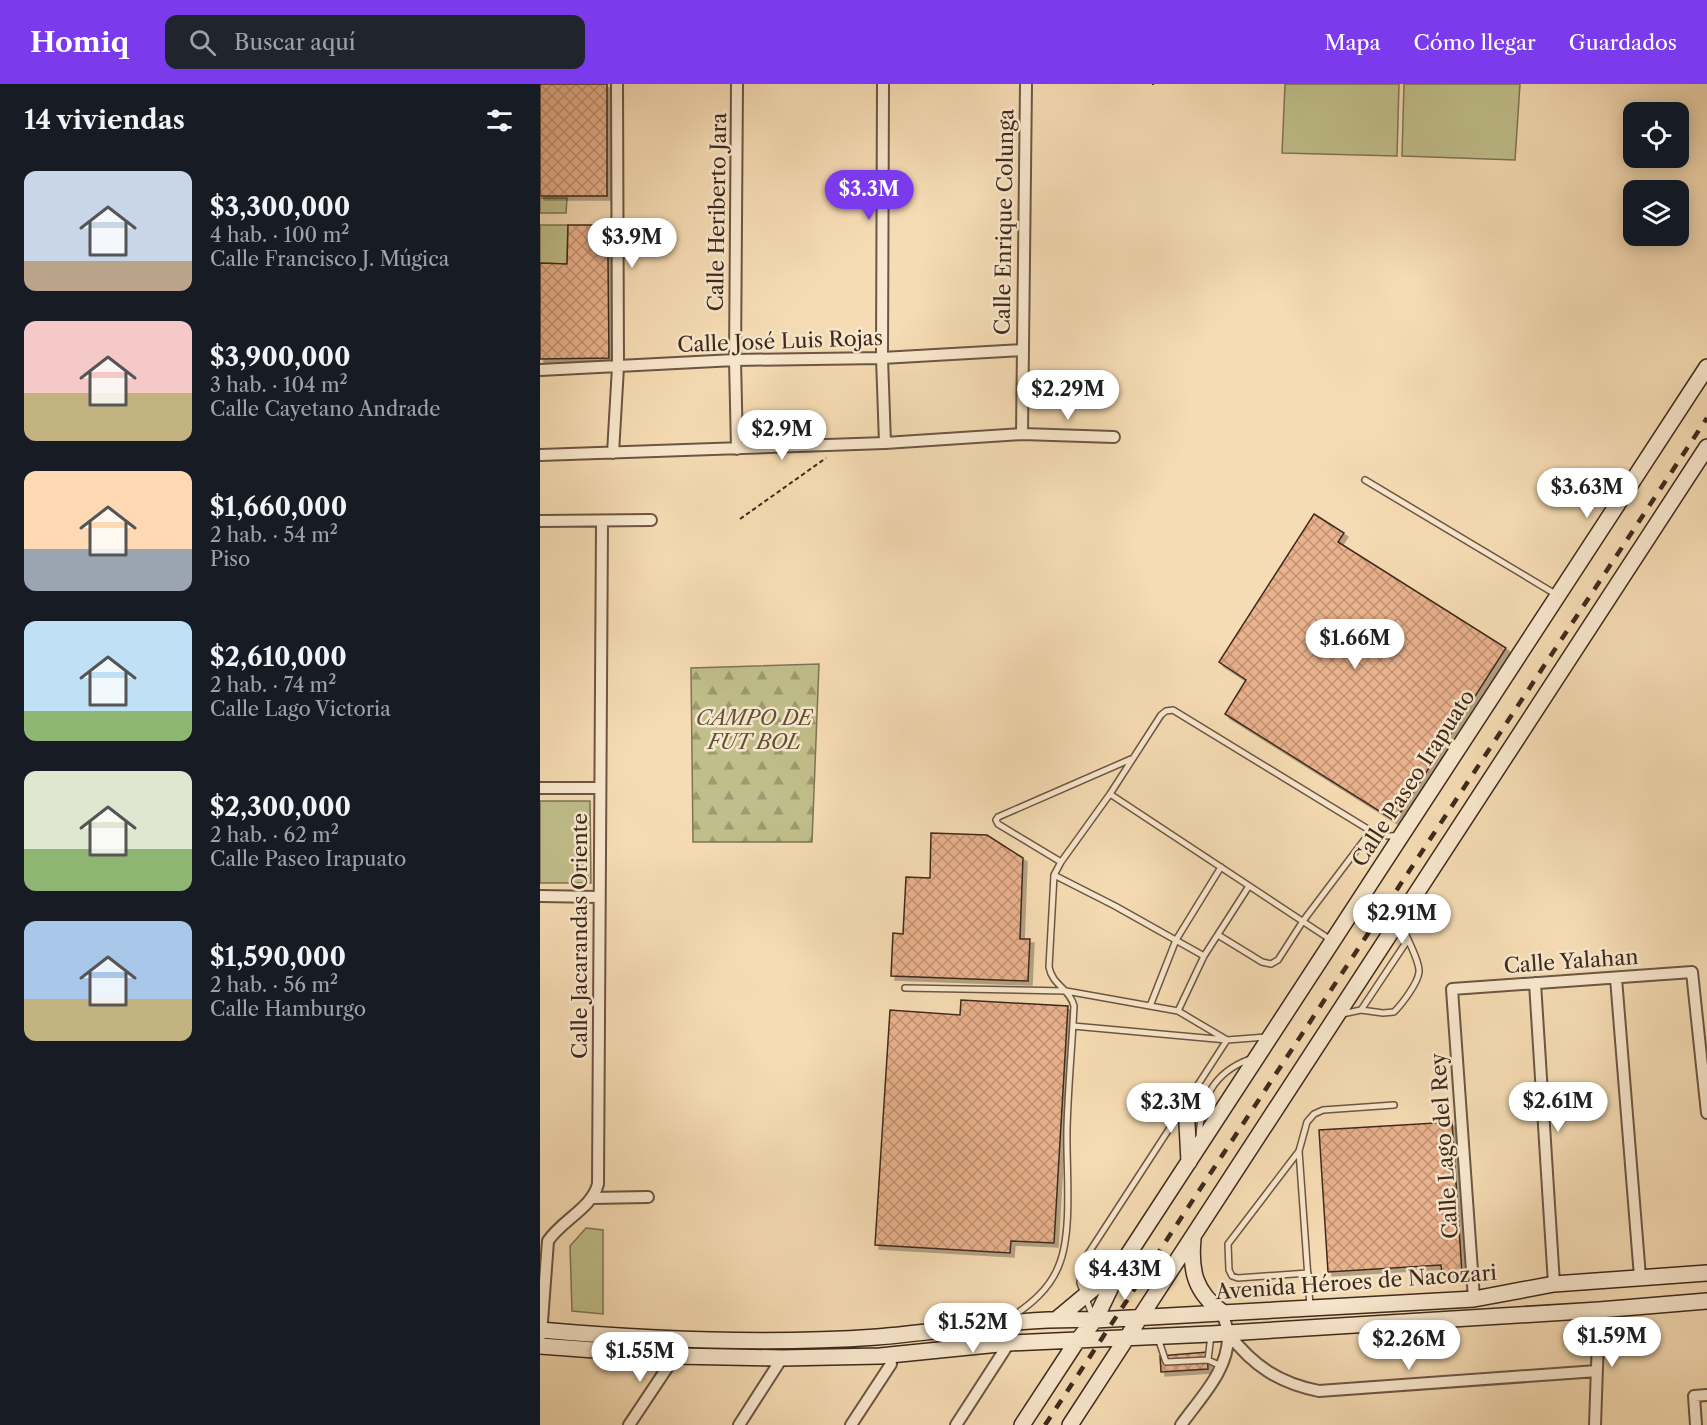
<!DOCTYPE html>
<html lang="es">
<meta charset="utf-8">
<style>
:root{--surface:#171b24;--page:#20242c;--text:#f1f3f6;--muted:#9ea1a6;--accent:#7c3aed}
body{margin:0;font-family:"Libre Caslon Text",serif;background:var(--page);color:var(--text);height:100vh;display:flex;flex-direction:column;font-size:22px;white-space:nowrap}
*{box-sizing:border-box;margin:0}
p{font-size:20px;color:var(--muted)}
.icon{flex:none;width:33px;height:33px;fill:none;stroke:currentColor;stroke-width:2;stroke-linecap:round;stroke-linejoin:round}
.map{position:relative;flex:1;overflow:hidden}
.details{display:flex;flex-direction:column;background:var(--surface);width:540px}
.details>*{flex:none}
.tools{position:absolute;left:1083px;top:18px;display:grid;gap:12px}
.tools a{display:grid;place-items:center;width:66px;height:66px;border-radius:12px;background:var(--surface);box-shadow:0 3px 15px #0003;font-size:30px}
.price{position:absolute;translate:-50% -51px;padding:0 14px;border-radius:21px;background:#fff;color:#222;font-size:20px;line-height:39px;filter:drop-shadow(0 2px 3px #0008)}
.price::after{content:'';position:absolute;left:50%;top:36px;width:18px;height:14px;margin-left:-9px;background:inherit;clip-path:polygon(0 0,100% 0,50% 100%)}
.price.selected{background:var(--accent);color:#fff}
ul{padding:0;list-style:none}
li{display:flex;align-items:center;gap:18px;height:150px;padding:0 24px}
li span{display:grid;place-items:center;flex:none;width:168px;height:120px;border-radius:12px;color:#555}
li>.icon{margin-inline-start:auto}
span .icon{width:72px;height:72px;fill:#fffc;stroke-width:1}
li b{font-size:26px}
h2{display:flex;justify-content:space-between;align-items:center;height:72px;padding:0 24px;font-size:26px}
header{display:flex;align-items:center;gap:36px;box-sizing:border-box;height:84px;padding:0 30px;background:var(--accent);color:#fff}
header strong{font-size:28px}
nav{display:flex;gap:33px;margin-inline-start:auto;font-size:21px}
.search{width:420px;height:54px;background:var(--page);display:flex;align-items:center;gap:15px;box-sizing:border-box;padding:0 21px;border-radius:12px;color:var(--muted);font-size:22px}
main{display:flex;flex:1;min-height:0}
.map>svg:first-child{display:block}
.forest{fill:url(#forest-firs);stroke:#7f7454;stroke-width:1.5}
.park{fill:#c0bf8b;stroke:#7f7454;stroke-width:1.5}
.building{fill:url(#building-cross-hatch);stroke:#3e2a1d;stroke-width:1.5;filter:url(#shadow)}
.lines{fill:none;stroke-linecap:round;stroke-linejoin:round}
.service-casing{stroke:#6c5643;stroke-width:8}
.minor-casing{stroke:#6c5643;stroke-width:14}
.secondary-casing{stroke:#3e2a1d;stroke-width:18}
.path{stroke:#3e2a1d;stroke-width:2;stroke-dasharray:4.5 3;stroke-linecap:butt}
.service{stroke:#f9e8ce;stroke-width:5}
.minor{stroke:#f9e8ce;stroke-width:10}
.secondary{stroke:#f9e8ce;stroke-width:15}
.rail{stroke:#3e2a1d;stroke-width:4.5;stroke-dasharray:10 10;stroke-linecap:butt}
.labels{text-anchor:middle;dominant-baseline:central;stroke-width:5;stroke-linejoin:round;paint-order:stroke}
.street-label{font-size:21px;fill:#3e2a1d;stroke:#f9e8ce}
.park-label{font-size:21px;font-style:italic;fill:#5e4f38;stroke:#f9e8ce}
</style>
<header>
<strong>Homiq</strong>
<div class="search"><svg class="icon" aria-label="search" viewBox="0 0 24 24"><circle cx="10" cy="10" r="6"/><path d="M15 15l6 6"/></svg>Buscar aquí</div>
<nav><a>Mapa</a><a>Cómo llegar</a><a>Guardados</a></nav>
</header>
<main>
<section class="details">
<h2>14 viviendas<svg class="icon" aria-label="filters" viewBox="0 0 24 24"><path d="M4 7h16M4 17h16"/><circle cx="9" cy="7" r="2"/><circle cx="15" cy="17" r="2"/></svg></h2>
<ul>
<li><span style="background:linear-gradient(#c9d6e8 75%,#b9a48a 0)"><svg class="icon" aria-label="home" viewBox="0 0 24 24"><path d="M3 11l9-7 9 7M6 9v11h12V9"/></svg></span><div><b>$3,300,000</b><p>4 hab. · 100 m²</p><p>Calle Francisco J. Múgica</p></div></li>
<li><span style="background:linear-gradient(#f6c9c9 60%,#c2b280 0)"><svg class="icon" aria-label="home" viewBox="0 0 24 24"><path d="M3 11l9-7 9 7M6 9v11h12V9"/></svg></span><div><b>$3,900,000</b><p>3 hab. · 104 m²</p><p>Calle Cayetano Andrade</p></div></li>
<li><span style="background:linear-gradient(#ffd9b3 65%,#9aa5b1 0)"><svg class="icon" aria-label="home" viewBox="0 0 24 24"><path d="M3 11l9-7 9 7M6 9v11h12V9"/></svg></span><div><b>$1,660,000</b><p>2 hab. · 54 m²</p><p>Piso</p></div></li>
<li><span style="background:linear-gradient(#bfe0f5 75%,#8fb573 0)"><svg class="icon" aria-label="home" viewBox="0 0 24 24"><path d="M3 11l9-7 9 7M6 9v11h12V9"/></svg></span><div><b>$2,610,000</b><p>2 hab. · 74 m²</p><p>Calle Lago Victoria</p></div></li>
<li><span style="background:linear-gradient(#dfe7d0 65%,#8fb573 0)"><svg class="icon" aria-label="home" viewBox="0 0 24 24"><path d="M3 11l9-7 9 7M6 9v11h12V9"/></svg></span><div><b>$2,300,000</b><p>2 hab. · 62 m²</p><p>Calle Paseo Irapuato</p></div></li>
<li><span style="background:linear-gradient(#a9c7e8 65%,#c2b280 0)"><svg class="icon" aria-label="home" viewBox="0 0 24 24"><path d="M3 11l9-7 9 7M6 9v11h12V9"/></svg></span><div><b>$1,590,000</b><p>2 hab. · 56 m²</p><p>Calle Hamburgo</p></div></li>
</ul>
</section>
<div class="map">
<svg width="1167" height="1341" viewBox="0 0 1167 1341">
<defs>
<pattern id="forest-firs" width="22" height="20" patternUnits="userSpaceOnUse" patternTransform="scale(1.5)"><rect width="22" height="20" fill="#c0bf8b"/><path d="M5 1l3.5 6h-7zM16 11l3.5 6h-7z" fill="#9d9b71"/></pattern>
<pattern id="building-cross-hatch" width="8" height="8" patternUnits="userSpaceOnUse" patternTransform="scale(1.5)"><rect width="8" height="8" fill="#eab28d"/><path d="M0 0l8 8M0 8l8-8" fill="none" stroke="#bf9173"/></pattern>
<filter id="shadow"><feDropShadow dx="4" dy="4" stdDeviation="0" flood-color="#0004"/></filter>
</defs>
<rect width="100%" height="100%" fill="#f6dcb4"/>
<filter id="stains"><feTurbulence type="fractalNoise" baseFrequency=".00333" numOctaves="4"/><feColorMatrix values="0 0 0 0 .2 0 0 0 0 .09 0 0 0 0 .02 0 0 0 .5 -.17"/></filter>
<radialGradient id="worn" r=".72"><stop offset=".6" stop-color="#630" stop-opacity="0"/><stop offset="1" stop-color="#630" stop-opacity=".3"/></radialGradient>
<path class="forest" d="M279,580l-7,178h-119l-2,-174z"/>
<path class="park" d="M745,0h114l-2,72 -115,-3z
M864,0h116l-5,76 -113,-4z
M0,114h27l-1,15h-26z
M0,141h28l-1,39 -27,-1z
M0,717h50l1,82h-51z
M46,1144l17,2v84l-31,-3 -2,-65z"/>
<path class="building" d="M0,0h67v112h-67z
M28,141h42l-2,31 1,102 -69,1v-96l27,1z
M774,430l30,19 -6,9 168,106 -111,173 -170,-107 21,-34 -27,-18z
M391,749l56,2 36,23 -3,81h10l-2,42 -137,-5 2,-43 10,1 3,-57 24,1z
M421,916l107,6 -14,237 -43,-2 -1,12 -135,-8 15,-235 70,5z
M912,1038l10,151 -20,1 -1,-9 -113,7 -9,-142z
M667,1268l1,17 -47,3 -1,-16z"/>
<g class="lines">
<defs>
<path id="service" d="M825,396l192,115
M570,710l221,146
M521,778l-63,-38 -2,-4 2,-3 133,-58
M514,791l61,31 89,50
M678,851l44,27 9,2 7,-4 25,-39 68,-90
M365,904l161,3 112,20 49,29
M610,922l26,-66 45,-73
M821,926l46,-69
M638,927l26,-55 45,-70
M802,930l19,-4 22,3 11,-1c8,-8 24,-29 25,-40 1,-11 -14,-37 -18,-49
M533,942l154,14 39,-3
M659,1054c2,-38 13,-65 51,-79
M759,1067l-71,93 1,26 3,6 6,2 70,-5
M770,1222l-11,-155 8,-29 7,-8 9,-4 71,-5
M553,1233l-13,-34 4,-23 143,-220
M470,1234c20,-13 40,-29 49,-53 14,-34 7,-97 8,-136 1,-41 5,-82 7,-123 -4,-17 -22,-21 -25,-39l5,-92 7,-13 49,-68 51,-79 5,-4 7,-1 198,121c10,5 17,6 28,4
M618,1254l8,24 42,-2 13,6
M668,1276l3,-25"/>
<path id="minor" d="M343,0l-1,274 3,85
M0,286l195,-10 147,-2 140,-8
M482,350l4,-350
M197,365l-2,-89 2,-276
M73,369l5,-86 -1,-283
M0,371l345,-12 137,-9 92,3
M0,437l111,-1
M0,704h60
M0,812l59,1
M1076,894l24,299
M995,899l19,301
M52,1114l56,-1
M934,1215l-22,-310 240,-17 15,141
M688,1249c25,33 51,50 91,58l278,-20
M1,1251l7,-94c14,-21 44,-33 50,-57l4,-662
M89,1341l46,-69
M199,1341l43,-67
M311,1341l40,-61
M416,1341l53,-82
M641,1341c19,-27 48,-55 47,-90 0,-7 -4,-15 -6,-23
M1055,1341l4,-115
M1156,1341l-2,-29 13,-1"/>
<path id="secondary" d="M646,1020l3,58
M653,1155c-3,32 2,53 29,73
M517,1235l61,-51
M0,1246c112,10 224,15 337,7 72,-6 144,-20 218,-17l379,-21 80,-15 153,-11
M0,1262l135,10 107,2 98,-2 129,-13 202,-9 388,-24 108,-9
M482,1341l55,-84 18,-21 27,-56 585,-897
M530,1341l637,-978"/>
</defs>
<use href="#service" class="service-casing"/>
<use href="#minor" class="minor-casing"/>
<use href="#secondary" class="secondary-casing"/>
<path class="path" d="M613,0v1
M200,435l86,-61"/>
<use href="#service" class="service"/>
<use href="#minor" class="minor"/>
<use href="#secondary" class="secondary"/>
<path class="rail" d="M505,1341l662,-1007"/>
</g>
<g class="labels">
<g class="street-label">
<text transform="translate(177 128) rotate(-89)">Calle Heriberto Jara</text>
<text transform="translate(464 138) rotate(-89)">Calle Enrique Colunga</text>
<text transform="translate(240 257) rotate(-2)">Calle José Luis Rojas</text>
<text transform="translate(873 694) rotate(-57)">Calle Paseo Irapuato</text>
<text transform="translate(39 852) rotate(-90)">Calle Jacarandas Oriente</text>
<text transform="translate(1031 877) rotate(-4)">Calle Yalahan</text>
<text transform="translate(904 1062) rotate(-94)">Calle Lago del Rey</text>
<text transform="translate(816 1198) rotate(-4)">Avenida Héroes de Nacozari</text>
</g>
<g class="park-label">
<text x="214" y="633">CAMPO DE<tspan x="214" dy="24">FUT BOL</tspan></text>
</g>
</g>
<rect width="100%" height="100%" filter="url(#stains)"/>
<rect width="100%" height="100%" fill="url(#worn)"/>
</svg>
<div class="tools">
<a><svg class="icon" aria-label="locate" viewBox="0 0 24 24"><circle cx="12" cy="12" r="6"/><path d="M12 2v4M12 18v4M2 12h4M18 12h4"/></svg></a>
<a><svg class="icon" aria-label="layers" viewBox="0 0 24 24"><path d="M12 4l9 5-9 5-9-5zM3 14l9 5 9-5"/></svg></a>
</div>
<b class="price selected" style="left:329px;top:137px">$3.3M</b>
<b class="price" style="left:92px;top:185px">$3.9M</b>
<b class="price" style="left:528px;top:337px">$2.29M</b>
<b class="price" style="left:242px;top:377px">$2.9M</b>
<b class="price" style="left:1047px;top:435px">$3.63M</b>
<b class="price" style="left:815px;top:586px">$1.66M</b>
<b class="price" style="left:862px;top:861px">$2.91M</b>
<b class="price" style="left:1018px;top:1049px">$2.61M</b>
<b class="price" style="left:631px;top:1050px">$2.3M</b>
<b class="price" style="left:585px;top:1217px">$4.43M</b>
<b class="price" style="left:433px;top:1270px">$1.52M</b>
<b class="price" style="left:1072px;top:1284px">$1.59M</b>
<b class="price" style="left:869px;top:1287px">$2.26M</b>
<b class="price" style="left:100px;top:1299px">$1.55M</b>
</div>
</main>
